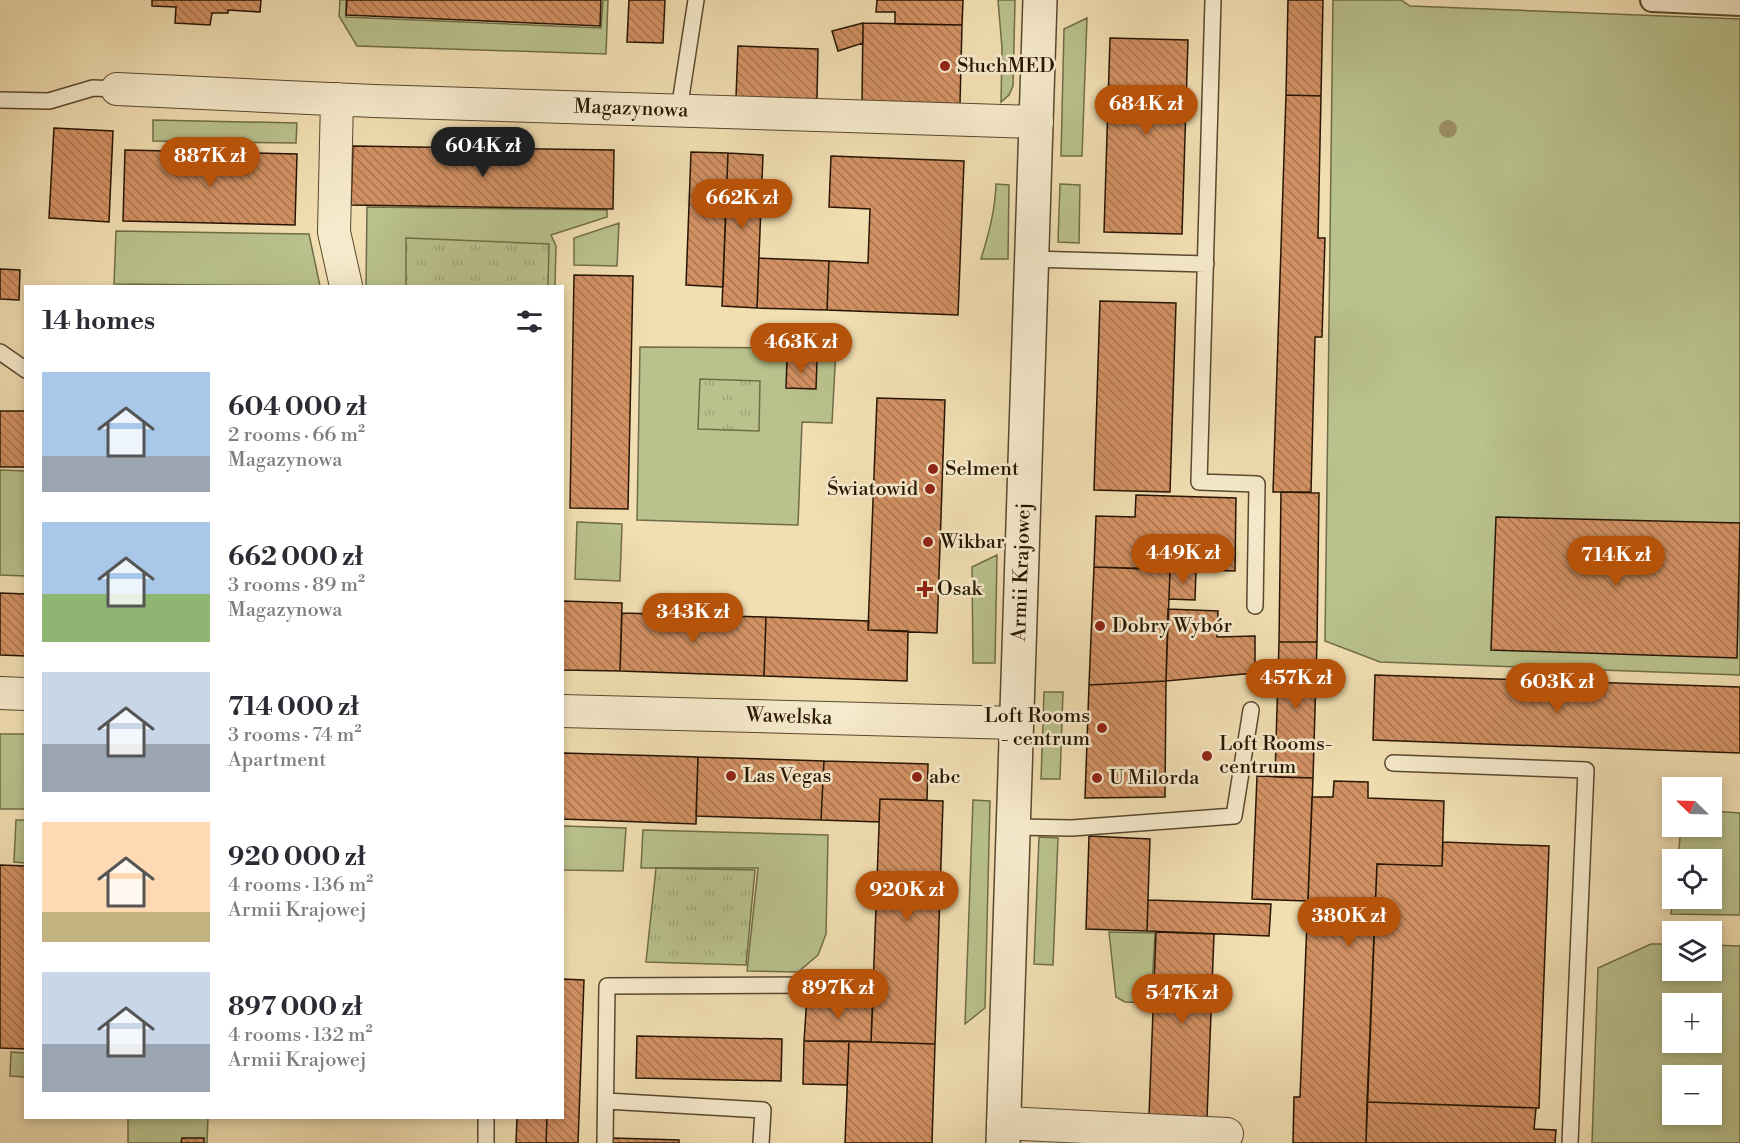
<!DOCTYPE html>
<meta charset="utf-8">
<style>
:root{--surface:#fff;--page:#f7f7f7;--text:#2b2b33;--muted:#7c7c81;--accent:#b45309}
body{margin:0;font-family:"Libre Bodoni",serif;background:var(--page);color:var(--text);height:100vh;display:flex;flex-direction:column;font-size:22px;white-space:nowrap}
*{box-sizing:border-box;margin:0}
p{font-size:20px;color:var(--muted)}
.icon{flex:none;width:33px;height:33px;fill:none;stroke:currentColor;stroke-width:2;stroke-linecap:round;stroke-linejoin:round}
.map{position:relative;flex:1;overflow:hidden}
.sheet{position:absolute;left:24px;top:285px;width:540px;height:834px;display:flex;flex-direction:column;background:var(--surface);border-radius:0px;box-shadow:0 3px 9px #0003}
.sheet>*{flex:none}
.needle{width:39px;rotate:293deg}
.buttons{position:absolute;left:1662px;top:777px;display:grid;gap:12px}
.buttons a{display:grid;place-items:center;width:60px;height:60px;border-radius:0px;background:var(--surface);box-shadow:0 3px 9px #0003;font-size:30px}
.price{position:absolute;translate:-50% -51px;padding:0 14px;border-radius:21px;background:var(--accent);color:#fff;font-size:20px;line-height:39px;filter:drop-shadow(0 2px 3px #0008)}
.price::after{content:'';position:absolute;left:50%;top:36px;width:18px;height:14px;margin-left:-9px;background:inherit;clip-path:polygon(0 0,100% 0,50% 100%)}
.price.active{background:#222;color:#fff}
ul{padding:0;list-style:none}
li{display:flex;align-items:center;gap:18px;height:150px;padding:0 18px}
li span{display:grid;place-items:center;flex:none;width:168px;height:120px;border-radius:0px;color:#555}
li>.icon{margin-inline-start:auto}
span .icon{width:72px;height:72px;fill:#fffc;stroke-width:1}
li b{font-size:26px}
h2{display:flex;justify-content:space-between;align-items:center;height:72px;padding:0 18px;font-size:26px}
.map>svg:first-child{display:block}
.green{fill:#b9c18c;stroke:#706c47;stroke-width:1.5;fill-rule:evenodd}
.park{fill:url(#park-tufts);stroke:#706c47;stroke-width:1.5}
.building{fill:url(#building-back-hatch);stroke:#261602;stroke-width:1.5}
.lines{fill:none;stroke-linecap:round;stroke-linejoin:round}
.service-casing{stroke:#59482e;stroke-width:18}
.pedestrian-casing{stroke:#59482e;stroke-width:26}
.minor-casing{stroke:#59482e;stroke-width:34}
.tertiary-casing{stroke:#59482e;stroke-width:36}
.service{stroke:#f6eacc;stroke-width:15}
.pedestrian{stroke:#f6eacc;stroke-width:22}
.minor{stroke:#f6eacc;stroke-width:32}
.tertiary{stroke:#f6eacc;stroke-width:33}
.tree{fill:#9d916b}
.poi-dot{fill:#8f2418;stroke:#f6eacc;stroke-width:2}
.labels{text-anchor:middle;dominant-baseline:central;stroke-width:5;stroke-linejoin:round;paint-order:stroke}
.poi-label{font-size:20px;fill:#261602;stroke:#f6eacc;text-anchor:start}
.street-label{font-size:20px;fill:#261602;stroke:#f6eacc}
</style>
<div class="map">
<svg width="1740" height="1143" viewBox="0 0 1740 1143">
<defs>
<pattern id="park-tufts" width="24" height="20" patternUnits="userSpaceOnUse" patternTransform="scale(1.5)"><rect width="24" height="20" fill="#b9c18c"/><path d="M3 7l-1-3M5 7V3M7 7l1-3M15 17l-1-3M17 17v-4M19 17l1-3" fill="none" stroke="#9fa577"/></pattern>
<pattern id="building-back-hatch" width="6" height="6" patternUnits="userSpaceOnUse" patternTransform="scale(1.5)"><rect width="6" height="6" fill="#d29163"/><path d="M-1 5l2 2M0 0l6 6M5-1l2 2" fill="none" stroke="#aa754f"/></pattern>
</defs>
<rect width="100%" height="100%" fill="#f1deb1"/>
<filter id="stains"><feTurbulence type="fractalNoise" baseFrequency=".00333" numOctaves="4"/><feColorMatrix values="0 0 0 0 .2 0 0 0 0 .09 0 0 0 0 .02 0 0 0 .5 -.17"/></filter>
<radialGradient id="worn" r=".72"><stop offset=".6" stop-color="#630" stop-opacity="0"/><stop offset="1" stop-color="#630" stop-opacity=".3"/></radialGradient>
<path class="green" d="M340,0h6v17l255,11 2,-28h5l-2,54 -249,-8 -18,-30z
M998,0h17l-2,86 -4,9 -8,7 1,-54z
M1333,0h68l9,6 330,13v656l-360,-13 -55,-21z
M1087,18l-5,138h-21l3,-127z
M153,120l144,3 -1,20 -143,-2z
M996,184l13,1 -1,74h-27c8,-26 14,-48 15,-75z
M1060,184l20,1 -1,58 -21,-1z
M367,207l240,3v7l-56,18 5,11 -1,40h-189z
M619,223l-2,43 -43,-1v-27z
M116,231l193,3 11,52 -206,-2z
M640,347l196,1 -4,75 -30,-1 -4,103 -161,-5z
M0,470l25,1v105l-25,-1z
M577,522l45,2 -2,57 -45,-2z
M997,555l-2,108h-22l-1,-96z
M1044,692h19l-3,87h-19z
M0,734h25v75h-25z
M973,800l17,1 -5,207 -20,16z
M1712,811l28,2v102l-69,-1 2,-15 39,-1v-38l-34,-1 3,-32 31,-1z
M16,820h9v43l-11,-1z
M563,826l63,2 -3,43 -60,-1z
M643,830l185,5 -2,99 -8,21 -20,17 -51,-1 11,-103h-117z
M1039,837l19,1 -5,127 -19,-1z
M1109,932l46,1 -4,70 -26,-1 -9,-5z
M1651,944h21v26h40v-25l28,1v197h-148l6,-175zM1672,1004h40v38h-40zM1672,1076h40v38h-40z
M11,1052l14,1v24l-15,-1z
M128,1118h80l-1,25h-79z"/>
<path class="park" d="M406,238l143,6 -1,42h-142z
M700,379l60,2 -1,50 -61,-2z
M656,868l99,2 -9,95 -100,-3z"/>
<path class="building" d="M152,0h109l-1,12 -32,-2v3h-16l-2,12 -35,-2 1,-16 -24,-1z
M347,0h254l-1,26 -254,-11z
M629,0h36l-2,43 -36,-1z
M877,0h86l-1,25 -67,-1v-12h-19z
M1288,0h35l-2,96 -35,-1z
M863,23l99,2 -2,79 -98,-2z
M863,23v20l-25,8 -6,-20z
M1110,38l78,2 -6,194 -78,-2z
M738,46l80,3 -1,50 -81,-2z
M1286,95l35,1 -3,142h7l-3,99h-7l-4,155h-38z
M54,128l59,3 -4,91 -60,-4z
M353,146l261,4 -1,59 -262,-4z
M125,150l172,4 -2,71 -172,-4z
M691,152l37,1 -5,134 -37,-2z
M728,153l35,2 -6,153 -35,-2z
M831,156l133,5 -6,154 -131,-5 2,-49 39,2 2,-54 -41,-2z
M759,258l70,3 -2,49 -70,-2z
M0,269l20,1 -1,30 -19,-1z
M574,275l59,1 -5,233 -58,-1z
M1100,301l76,2 -6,189 -76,-2z
M787,360l30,1 -1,28 -30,-1z
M877,398l68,2 -8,233 -69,-3z
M0,411h26l-1,56h-25z
M1281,492l38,1 -2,149h-38z
M1136,495l100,3 -1,73 -141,-4 2,-51 39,1z
M1496,517l244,6 -3,135 -246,-8z
M1094,567l76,3 -4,111 -77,4z
M1170,570h26l-1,30 -26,-1z
M0,593l26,1v62l-26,-1z
M562,601l60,2 -2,68 -58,-1z
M1168,609l50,2 -1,26 38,-1v37l-89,8z
M622,613l144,4 -2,59 -144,-5z
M766,617l103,4 -1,9 40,1 -1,50 -143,-5z
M1279,642h38l-4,136 -38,-1z
M1375,675l365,12v66l-367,-13z
M1166,681l-1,116 -80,1 4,-113z
M563,753l135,4 -2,67 -134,-5z
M698,757l126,4 -3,59 -125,-4z
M824,761l104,3 -1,36 -47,-1 -1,23 -58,-2z
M1257,776l56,2 -5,123 -56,-2z
M1334,781l34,1v16l76,3 -2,65 -65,-2 -11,279h-73l1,-46h6l12,-300h21z
M880,799l63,2 -8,243 -64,-2z
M1089,836l61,3 -3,92 -61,-2z
M1443,842l106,4 -10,262 -172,-6 10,-238 65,2z
M0,865l26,1v183l-26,-1z
M1148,900l123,4 -2,32 -122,-5z
M1156,932l58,2 -7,184 -58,-2z
M562,979l22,1 -6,163h-32l1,-25h15z
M807,996l66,3 -2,43 -67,-1z
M637,1036l145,3 -1,42 -145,-3z
M804,1041h45l-2,44 -44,-1z
M849,1041l86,3 -3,99h-87z
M1367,1102l169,6 -2,21 22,1 -1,13h-189z
M517,1118h30l-1,25h-30z
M182,1138h22v5h-23z
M613,1138l66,2v3h-66z"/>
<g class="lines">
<defs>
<path id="service" d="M1213,0l-14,482 58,2 -2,122
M0,100l49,1 44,-13 24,1
M679,110l17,-110
M1031,259l175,5
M0,352l26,18
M1393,763l193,7 -16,373
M1013,827l59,1 162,-12 17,-106
M606,1101l157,9 -2,33
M486,1143v-25
M605,1143l2,-157 230,-1"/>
<path id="pedestrian" d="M1652,0l88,4"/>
<path id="minor" d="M117,89l257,12 663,21
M337,99l-3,133 12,54
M0,693l26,1
M562,711l454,12
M1003,1123l224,11"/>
<path id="tertiary" d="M1003,1143l37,-1143"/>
</defs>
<use href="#service" class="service-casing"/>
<use href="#pedestrian" class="pedestrian-casing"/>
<use href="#minor" class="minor-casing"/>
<use href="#tertiary" class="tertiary-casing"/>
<use href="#service" class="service"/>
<use href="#pedestrian" class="pedestrian"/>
<use href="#minor" class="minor"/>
<use href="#tertiary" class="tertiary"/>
</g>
<circle class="tree" cx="1448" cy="129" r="9"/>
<g class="poi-dot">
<circle cx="945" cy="66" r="6"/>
<circle cx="933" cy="469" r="6"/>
<circle cx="930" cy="489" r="6"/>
<circle cx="928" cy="542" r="6"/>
<path d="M922 580h6v6h6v6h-6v6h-6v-6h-6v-6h6z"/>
<circle cx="1100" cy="626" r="6"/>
<circle cx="1102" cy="728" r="6"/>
<circle cx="1207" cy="756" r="6"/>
<circle cx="731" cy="776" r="6"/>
<circle cx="917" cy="777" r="6"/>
<circle cx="1097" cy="778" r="6"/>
</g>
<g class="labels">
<g class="poi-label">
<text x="957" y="66">SłuchMED</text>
<text x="945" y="469">Selment</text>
<text x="918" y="489" text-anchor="end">Światowid</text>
<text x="940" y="542">Wikbar</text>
<text x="937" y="589">Osak</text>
<text x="1112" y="626">Dobry Wybór</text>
<text x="1090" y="716" text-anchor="end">Loft Rooms<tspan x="1090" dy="23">- centrum</tspan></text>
<text x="1219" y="744">Loft Rooms-<tspan x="1219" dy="23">centrum</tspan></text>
<text x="743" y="776">Las Vegas</text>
<text x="929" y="777">abc</text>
<text x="1109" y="778">U Milorda</text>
</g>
<g class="street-label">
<text transform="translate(631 109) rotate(2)">Magazynowa</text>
<text transform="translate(1022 572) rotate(-88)">Armii Krajowej</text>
<text transform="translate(789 717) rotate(2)">Wawelska</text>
</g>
</g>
<rect width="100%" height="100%" filter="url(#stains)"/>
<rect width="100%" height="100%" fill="url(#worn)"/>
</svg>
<div class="buttons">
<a><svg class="needle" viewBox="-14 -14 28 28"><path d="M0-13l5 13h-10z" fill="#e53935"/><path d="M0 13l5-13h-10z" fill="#7c7c81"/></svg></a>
<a><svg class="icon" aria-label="locate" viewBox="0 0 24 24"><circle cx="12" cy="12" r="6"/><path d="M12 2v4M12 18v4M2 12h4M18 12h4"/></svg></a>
<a><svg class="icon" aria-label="layers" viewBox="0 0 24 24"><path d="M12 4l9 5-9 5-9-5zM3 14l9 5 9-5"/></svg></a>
<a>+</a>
<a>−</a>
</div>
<b class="price" style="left:1146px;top:136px">684K zł</b>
<b class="price active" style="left:483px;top:178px">604K zł</b>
<b class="price" style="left:210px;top:188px">887K zł</b>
<b class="price" style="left:742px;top:230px">662K zł</b>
<b class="price" style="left:801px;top:374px">463K zł</b>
<b class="price" style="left:1183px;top:585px">449K zł</b>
<b class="price" style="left:1616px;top:587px">714K zł</b>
<b class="price" style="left:693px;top:644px">343K zł</b>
<b class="price" style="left:1296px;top:710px">457K zł</b>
<b class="price" style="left:1557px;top:714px">603K zł</b>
<b class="price" style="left:907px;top:922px">920K zł</b>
<b class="price" style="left:1349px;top:948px">380K zł</b>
<b class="price" style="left:838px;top:1020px">897K zł</b>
<b class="price" style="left:1182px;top:1025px">547K zł</b>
<section class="sheet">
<h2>14 homes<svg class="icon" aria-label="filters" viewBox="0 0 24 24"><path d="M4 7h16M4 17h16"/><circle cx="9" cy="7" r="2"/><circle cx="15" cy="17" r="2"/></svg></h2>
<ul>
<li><span style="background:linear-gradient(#a9c7e8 70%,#9aa5b1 0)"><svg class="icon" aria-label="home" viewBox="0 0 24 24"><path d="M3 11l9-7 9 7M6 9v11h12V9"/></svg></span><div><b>604 000 zł</b><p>2 rooms · 66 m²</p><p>Magazynowa</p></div></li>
<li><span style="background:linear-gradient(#a9c7e8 60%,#8fb573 0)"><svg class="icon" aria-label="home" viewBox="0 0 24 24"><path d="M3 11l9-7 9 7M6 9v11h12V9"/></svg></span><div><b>662 000 zł</b><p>3 rooms · 89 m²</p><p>Magazynowa</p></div></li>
<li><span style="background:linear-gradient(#c9d6e8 60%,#9aa5b1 0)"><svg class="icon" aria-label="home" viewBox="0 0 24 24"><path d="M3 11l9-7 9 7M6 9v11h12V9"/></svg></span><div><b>714 000 zł</b><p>3 rooms · 74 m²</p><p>Apartment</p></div></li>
<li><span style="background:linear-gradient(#ffd9b3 75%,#c2b280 0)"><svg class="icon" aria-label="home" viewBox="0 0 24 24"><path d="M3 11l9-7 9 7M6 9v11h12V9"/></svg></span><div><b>920 000 zł</b><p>4 rooms · 136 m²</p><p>Armii Krajowej</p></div></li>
<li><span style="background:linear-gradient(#c9d6e8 60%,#9aa5b1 0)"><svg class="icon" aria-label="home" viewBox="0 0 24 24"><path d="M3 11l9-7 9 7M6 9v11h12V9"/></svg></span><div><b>897 000 zł</b><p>4 rooms · 132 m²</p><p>Armii Krajowej</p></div></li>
</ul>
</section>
</div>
